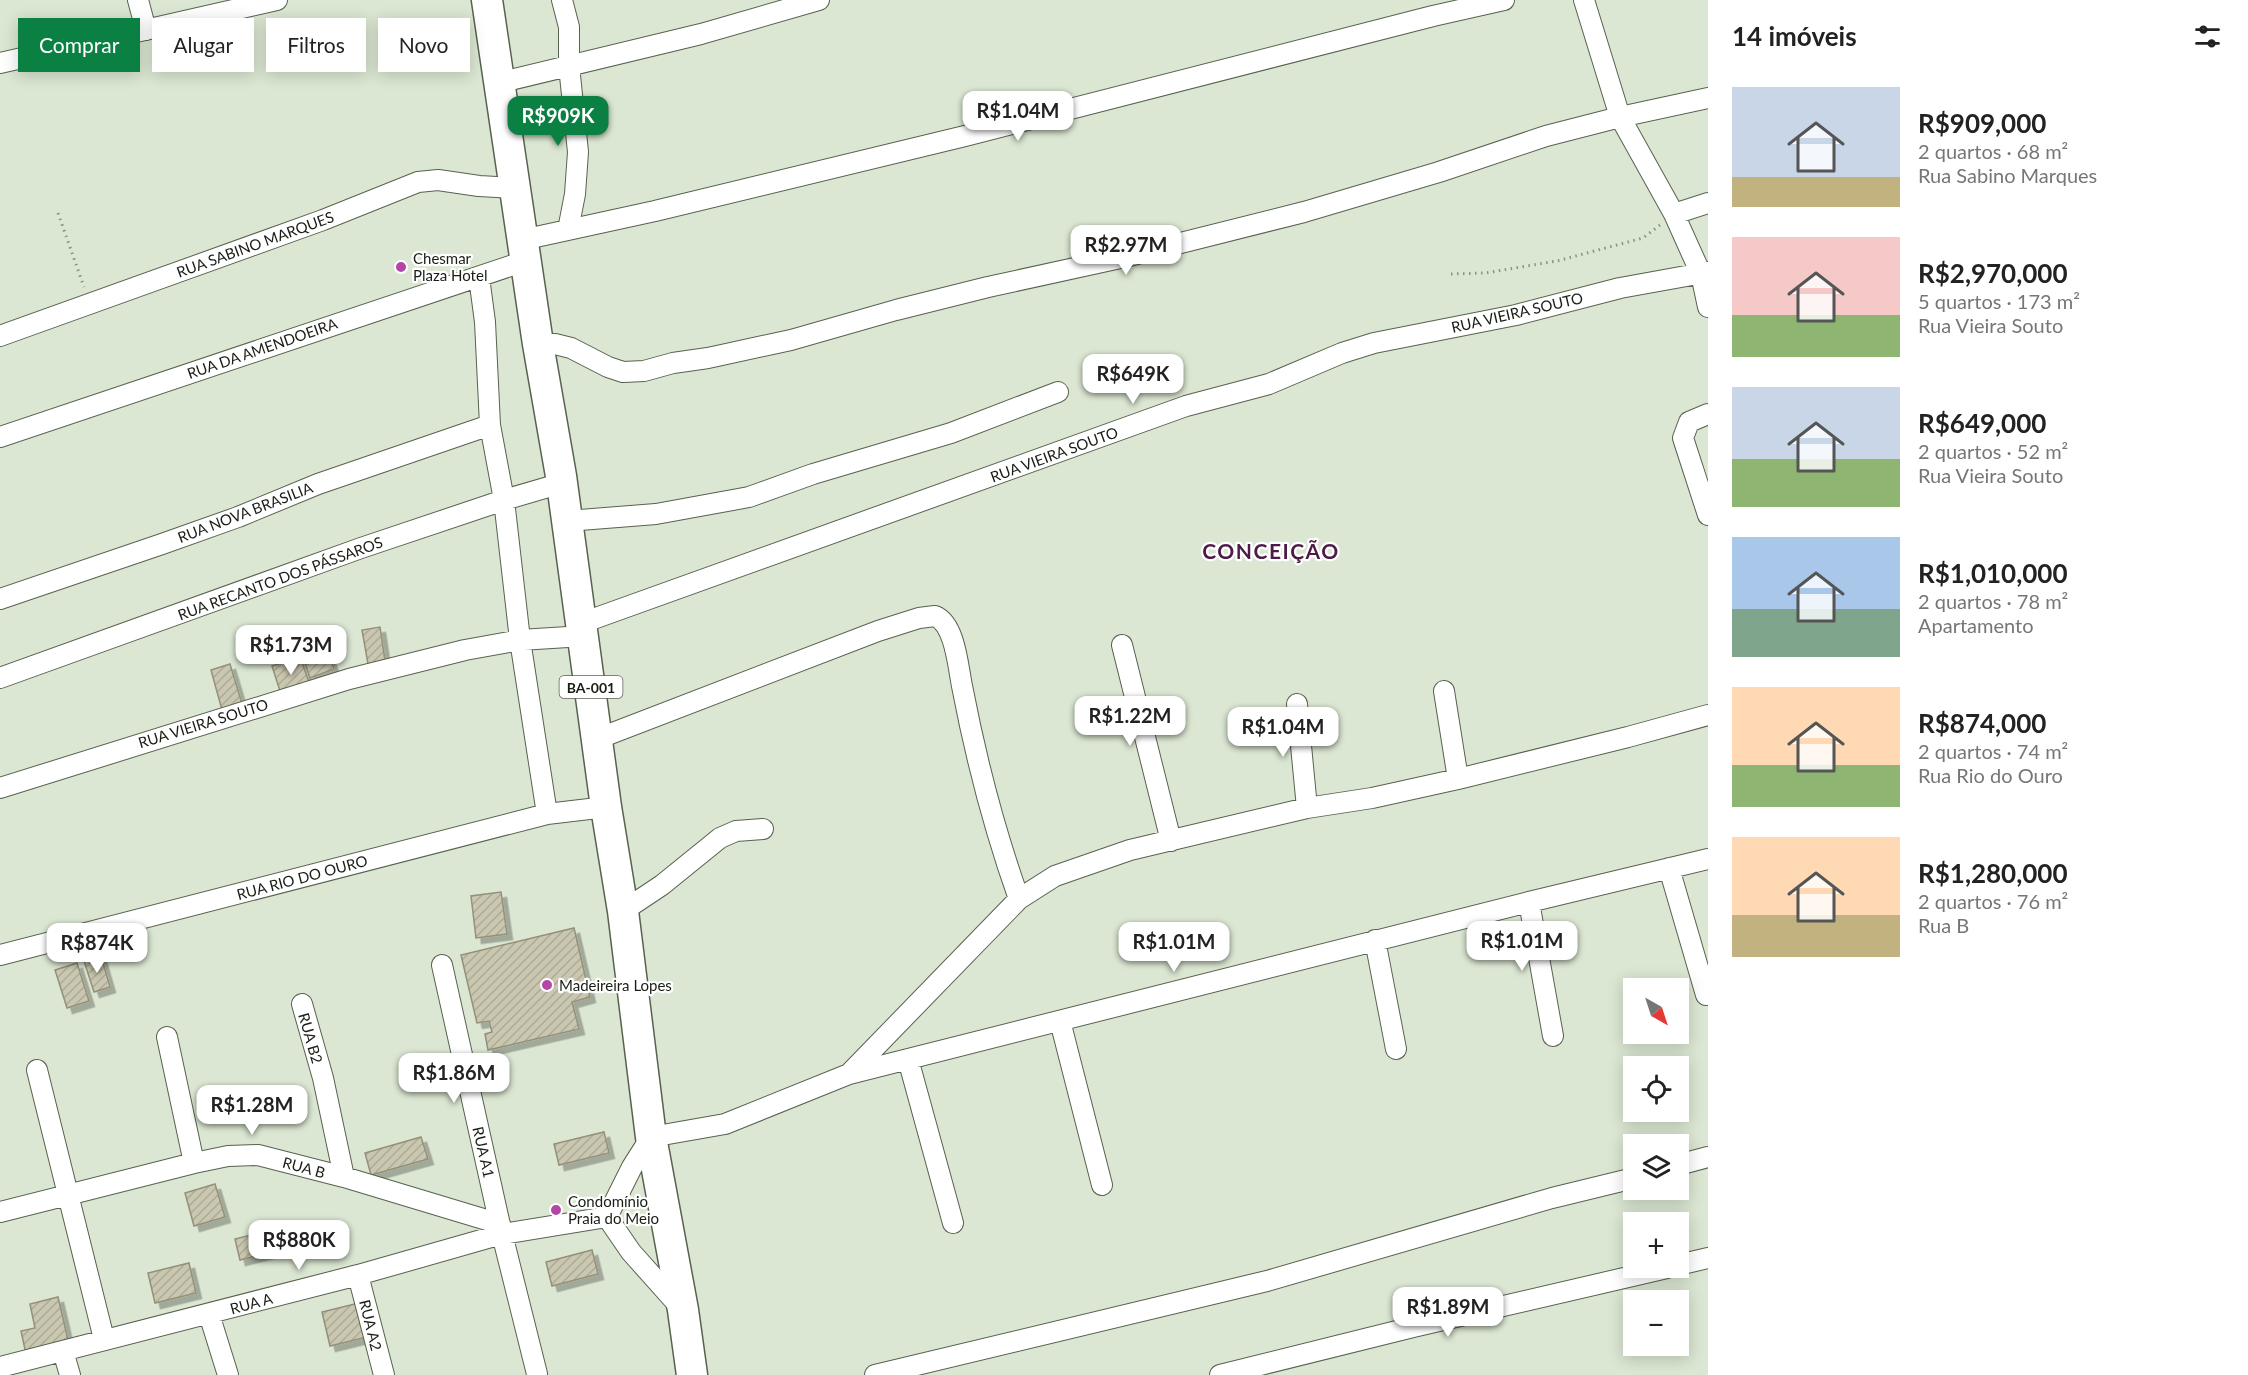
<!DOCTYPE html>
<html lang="pt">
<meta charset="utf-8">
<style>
:root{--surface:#fff;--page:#f2f2f2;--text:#222;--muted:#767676;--accent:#0b8043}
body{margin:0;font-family:Lato,sans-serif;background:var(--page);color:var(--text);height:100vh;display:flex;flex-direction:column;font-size:22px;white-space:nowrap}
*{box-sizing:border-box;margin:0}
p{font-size:20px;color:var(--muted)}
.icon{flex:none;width:33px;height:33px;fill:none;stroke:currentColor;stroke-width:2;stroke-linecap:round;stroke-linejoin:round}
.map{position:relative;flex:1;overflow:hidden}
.panel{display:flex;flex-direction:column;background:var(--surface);width:540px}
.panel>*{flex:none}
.top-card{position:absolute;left:18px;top:18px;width:570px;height:54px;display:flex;gap:12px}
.needle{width:39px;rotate:141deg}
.controls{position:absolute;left:1623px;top:978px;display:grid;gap:12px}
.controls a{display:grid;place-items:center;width:66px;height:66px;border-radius:0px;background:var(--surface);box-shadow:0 3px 15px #0003;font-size:30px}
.price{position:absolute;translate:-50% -51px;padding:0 14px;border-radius:12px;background:#fff;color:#222;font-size:20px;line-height:39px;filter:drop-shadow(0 2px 3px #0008)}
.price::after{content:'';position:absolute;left:50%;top:36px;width:18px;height:14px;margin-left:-9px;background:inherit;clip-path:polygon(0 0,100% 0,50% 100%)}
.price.active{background:var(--accent);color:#fff}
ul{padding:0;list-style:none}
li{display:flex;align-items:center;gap:18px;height:150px;padding:0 24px}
li span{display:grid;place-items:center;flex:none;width:168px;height:120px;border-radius:0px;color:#555}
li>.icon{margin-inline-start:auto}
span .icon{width:72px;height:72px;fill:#fffc;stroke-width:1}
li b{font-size:26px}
h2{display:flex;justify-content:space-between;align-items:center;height:72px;padding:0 24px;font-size:26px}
.pill{padding:0 21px;border-radius:0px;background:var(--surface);box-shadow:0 3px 15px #0003;font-size:21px;line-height:54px}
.pill.active{background:var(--accent);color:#fff}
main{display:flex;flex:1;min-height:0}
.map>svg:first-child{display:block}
.building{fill:url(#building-hatch);stroke:#94907a;stroke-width:1.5;filter:url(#shadow)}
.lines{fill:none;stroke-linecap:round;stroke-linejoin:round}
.street-casing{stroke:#57624f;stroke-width:22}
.primary-casing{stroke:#57624f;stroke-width:33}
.path{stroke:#8a9383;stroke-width:3;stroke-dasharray:1.5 4.5;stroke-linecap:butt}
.street{stroke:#fff;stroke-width:20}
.primary{stroke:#fff;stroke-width:30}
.poi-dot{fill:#b346a6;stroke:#fff;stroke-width:2}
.labels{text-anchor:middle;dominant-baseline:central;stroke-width:4.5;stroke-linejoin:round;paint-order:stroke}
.shield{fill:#fff;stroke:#5e615b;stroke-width:1.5}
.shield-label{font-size:14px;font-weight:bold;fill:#191d15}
.street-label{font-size:15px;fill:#191d15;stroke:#fff}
.poi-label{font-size:15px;fill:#191d15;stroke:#fff;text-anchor:start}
.district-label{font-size:21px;font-weight:bold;letter-spacing:1.5px;fill:#4e1a48;stroke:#fff}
</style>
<main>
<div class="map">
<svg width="1708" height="1375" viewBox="0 0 1708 1375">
<defs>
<pattern id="building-hatch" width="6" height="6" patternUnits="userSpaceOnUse" patternTransform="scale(1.5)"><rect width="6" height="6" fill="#cac7b0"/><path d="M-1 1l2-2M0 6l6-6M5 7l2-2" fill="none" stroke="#adaa96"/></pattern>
<filter id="shadow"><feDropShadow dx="5.5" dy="5.5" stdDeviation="0" flood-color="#0004"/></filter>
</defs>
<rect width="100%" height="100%" fill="#dbe7d2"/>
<path class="building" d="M380,627l5,34 -17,3 -6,-34z
M326,647l8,22 -24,9 -7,-22z
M300,657l10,28 -29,9 -9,-28z
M230,664l12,40 -20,6 -11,-40z
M501,892l6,42 -31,4 -5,-42z
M574,928l16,69 -18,5 7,27 -91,21 -3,-16 7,-2 -3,-11 -12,2 -16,-68z
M101,956l9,31 -16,5 -10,-31z
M77,963l12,38 -22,7 -12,-38z
M604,1132l5,21 -50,12 -5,-21z
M421,1137l7,22 -57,16 -6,-22z
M215,1184l10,33 -31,9 -9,-33z
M279,1228l6,21 -45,11 -5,-21z
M592,1250l6,24 -46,12 -6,-24z
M189,1263l7,30 -41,10 -7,-30z
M58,1297l11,47 -43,10 -5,-23 14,-3 -5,-24z
M359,1303l8,34 -37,9 -8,-34z"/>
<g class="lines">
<defs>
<path id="street" d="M138,0l8,30
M562,0l7,27v39l9,86 -3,42 -7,36
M1584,0l36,117 54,97 27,60 7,33
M0,63l277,-63
M498,83l203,-49 118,-34
M1674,214l34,-11
M522,240l133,-29 310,-75 468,-120 71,-16
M479,277l6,45 5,103 14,75 16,140 27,174
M0,336l323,-116 95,-38 20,-2 41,6 36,2
M538,344h17l16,4 37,19 15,5 21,-1 29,-8 35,-5 83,-18 105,-30 92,-23 137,-30 179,-45 135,-40 107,-36 74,-19 88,-19
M1708,414l-19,8 -6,16 25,77
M0,437l525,-176
M567,521l89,-7 93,-17 64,-23 138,-41 107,-41
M0,599l162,-55 76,-27 80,-33 172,-59
M582,623l604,-217 83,-22 73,-31 32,-10 142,-28 104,-27 88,-16
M1122,645l49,196
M0,678l361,-130 143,-48 58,-17
M1444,691l14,88
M1297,704l10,104
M597,739l281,-108 41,-13 16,-2c20,8 23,50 27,70 14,73 32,143 57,213
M0,788l349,-109 116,-29 55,-10 64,-4
M1669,868l37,127
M1529,902l24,134
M623,911l39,-26 58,-47 16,-7 27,-2
M1375,940l21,109
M0,955l547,-141 59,-7
M442,965l60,269 35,140
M302,1004l21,74 21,99
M1060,1021l42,164
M167,1037l27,126
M908,1059l45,164
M37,1070l67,269
M849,1074l170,-175 36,-23 75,-26 177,-42 65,-10 86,-19 170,-42 80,-22
M1678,1165l30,-8
M0,1212l194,-49 34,-7 30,-1 86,22 156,47
M607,1217l25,-50 19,-30 74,-13 124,-50 680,-172 179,-43
M607,1217l24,35 50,56
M1678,1265l30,-7
M358,1275l26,100
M209,1314l19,61
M63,1351l7,24
M0,1367l358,-92 144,-41 105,-17
M875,1375l392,-94 285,-83 82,-20
M1220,1375l193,-48 254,-59"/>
<path id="primary" d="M487,0l51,344 23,132 45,331 17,104 28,226 32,173 9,65"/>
</defs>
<use href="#street" class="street-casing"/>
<use href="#primary" class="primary-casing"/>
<path class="path" d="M58,213l26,74
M1451,274l34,-1 72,-12 86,-23 17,-13"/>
<use href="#street" class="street"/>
<use href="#primary" class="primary"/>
</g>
<g class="poi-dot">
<circle cx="401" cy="267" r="6"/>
<circle cx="547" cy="985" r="6"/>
<circle cx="556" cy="1210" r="6"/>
</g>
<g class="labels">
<rect class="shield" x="559.5" y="676" width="63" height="22" rx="4.5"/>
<g class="shield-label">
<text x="591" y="687">BA-001</text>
</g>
<g class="street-label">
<text transform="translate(255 244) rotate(-20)">RUA SABINO MARQUES</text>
<text transform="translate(1517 312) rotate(-13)">RUA VIEIRA SOUTO</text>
<text transform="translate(262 348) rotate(-19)">RUA DA AMENDOEIRA</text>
<text transform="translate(1054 454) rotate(-20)">RUA VIEIRA SOUTO</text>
<text transform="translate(245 512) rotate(-21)">RUA NOVA BRASILIA</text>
<text transform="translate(280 578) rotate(-20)">RUA RECANTO DOS PÁSSAROS</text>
<text transform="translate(203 723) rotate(-17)">RUA VIEIRA SOUTO</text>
<text transform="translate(302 877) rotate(-15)">RUA RIO DO OURO</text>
<text transform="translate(311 1038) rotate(74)">RUA B2</text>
<text transform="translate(484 1152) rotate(77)">RUA A1</text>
<text transform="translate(304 1167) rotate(15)">RUA B</text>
<text transform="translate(251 1303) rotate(-15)">RUA A</text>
<text transform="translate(371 1325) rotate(76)">RUA A2</text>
</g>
<g class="poi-label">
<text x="413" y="258">Chesmar<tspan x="413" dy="17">Plaza Hotel</tspan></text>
<text x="559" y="985">Madeireira Lopes</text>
<text x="568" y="1201">Condomínio<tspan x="568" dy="17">Praia do Meio</tspan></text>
</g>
<g class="district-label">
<text x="1271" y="550">CONCEIÇÃO</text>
</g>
</g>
</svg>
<div class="controls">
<a><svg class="needle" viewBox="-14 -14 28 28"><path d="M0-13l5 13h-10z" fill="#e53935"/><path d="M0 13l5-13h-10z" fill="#767676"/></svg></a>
<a><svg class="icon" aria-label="locate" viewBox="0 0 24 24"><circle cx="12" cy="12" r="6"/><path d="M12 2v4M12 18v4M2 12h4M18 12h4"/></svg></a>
<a><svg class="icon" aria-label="layers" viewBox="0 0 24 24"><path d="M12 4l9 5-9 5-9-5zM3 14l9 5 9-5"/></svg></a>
<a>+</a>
<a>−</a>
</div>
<b class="price" style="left:1018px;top:142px">R$1.04M</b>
<b class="price active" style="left:558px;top:147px">R$909K</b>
<b class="price" style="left:1126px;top:276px">R$2.97M</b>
<b class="price" style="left:1133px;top:405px">R$649K</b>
<b class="price" style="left:291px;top:676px">R$1.73M</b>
<b class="price" style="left:1130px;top:747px">R$1.22M</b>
<b class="price" style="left:1283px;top:758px">R$1.04M</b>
<b class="price" style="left:1522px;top:972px">R$1.01M</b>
<b class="price" style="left:1174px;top:973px">R$1.01M</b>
<b class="price" style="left:97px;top:974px">R$874K</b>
<b class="price" style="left:454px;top:1104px">R$1.86M</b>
<b class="price" style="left:252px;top:1136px">R$1.28M</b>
<b class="price" style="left:299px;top:1271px">R$880K</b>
<b class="price" style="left:1448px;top:1338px">R$1.89M</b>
<div class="top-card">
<a class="pill active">Comprar</a>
<a class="pill">Alugar</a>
<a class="pill">Filtros</a>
<a class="pill">Novo</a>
</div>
</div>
<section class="panel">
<h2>14 imóveis<svg class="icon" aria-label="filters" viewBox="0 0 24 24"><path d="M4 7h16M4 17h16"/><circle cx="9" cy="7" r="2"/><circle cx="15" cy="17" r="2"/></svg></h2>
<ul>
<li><span style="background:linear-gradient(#c9d6e8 75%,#c2b280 0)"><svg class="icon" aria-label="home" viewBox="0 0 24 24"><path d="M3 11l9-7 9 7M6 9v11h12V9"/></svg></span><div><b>R$909,000</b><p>2 quartos · 68 m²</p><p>Rua Sabino Marques</p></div></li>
<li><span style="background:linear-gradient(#f6c9c9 65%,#8fb573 0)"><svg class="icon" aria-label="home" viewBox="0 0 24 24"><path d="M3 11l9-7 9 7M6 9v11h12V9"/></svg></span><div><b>R$2,970,000</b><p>5 quartos · 173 m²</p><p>Rua Vieira Souto</p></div></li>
<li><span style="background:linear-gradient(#c9d6e8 60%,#8fb573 0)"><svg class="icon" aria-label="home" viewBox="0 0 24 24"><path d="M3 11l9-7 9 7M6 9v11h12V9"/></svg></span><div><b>R$649,000</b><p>2 quartos · 52 m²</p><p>Rua Vieira Souto</p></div></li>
<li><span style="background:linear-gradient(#a9c7e8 60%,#7fa58c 0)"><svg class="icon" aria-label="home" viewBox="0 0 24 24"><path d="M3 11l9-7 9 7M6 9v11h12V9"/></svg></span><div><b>R$1,010,000</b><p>2 quartos · 78 m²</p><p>Apartamento</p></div></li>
<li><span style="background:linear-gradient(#ffd9b3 65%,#8fb573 0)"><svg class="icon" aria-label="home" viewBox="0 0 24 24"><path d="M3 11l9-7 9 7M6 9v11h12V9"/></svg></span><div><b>R$874,000</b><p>2 quartos · 74 m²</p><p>Rua Rio do Ouro</p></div></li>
<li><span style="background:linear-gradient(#ffd9b3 65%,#c2b280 0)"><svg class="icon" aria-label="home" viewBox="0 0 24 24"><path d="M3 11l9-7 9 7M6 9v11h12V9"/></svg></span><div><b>R$1,280,000</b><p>2 quartos · 76 m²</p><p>Rua B</p></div></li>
</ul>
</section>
</main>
